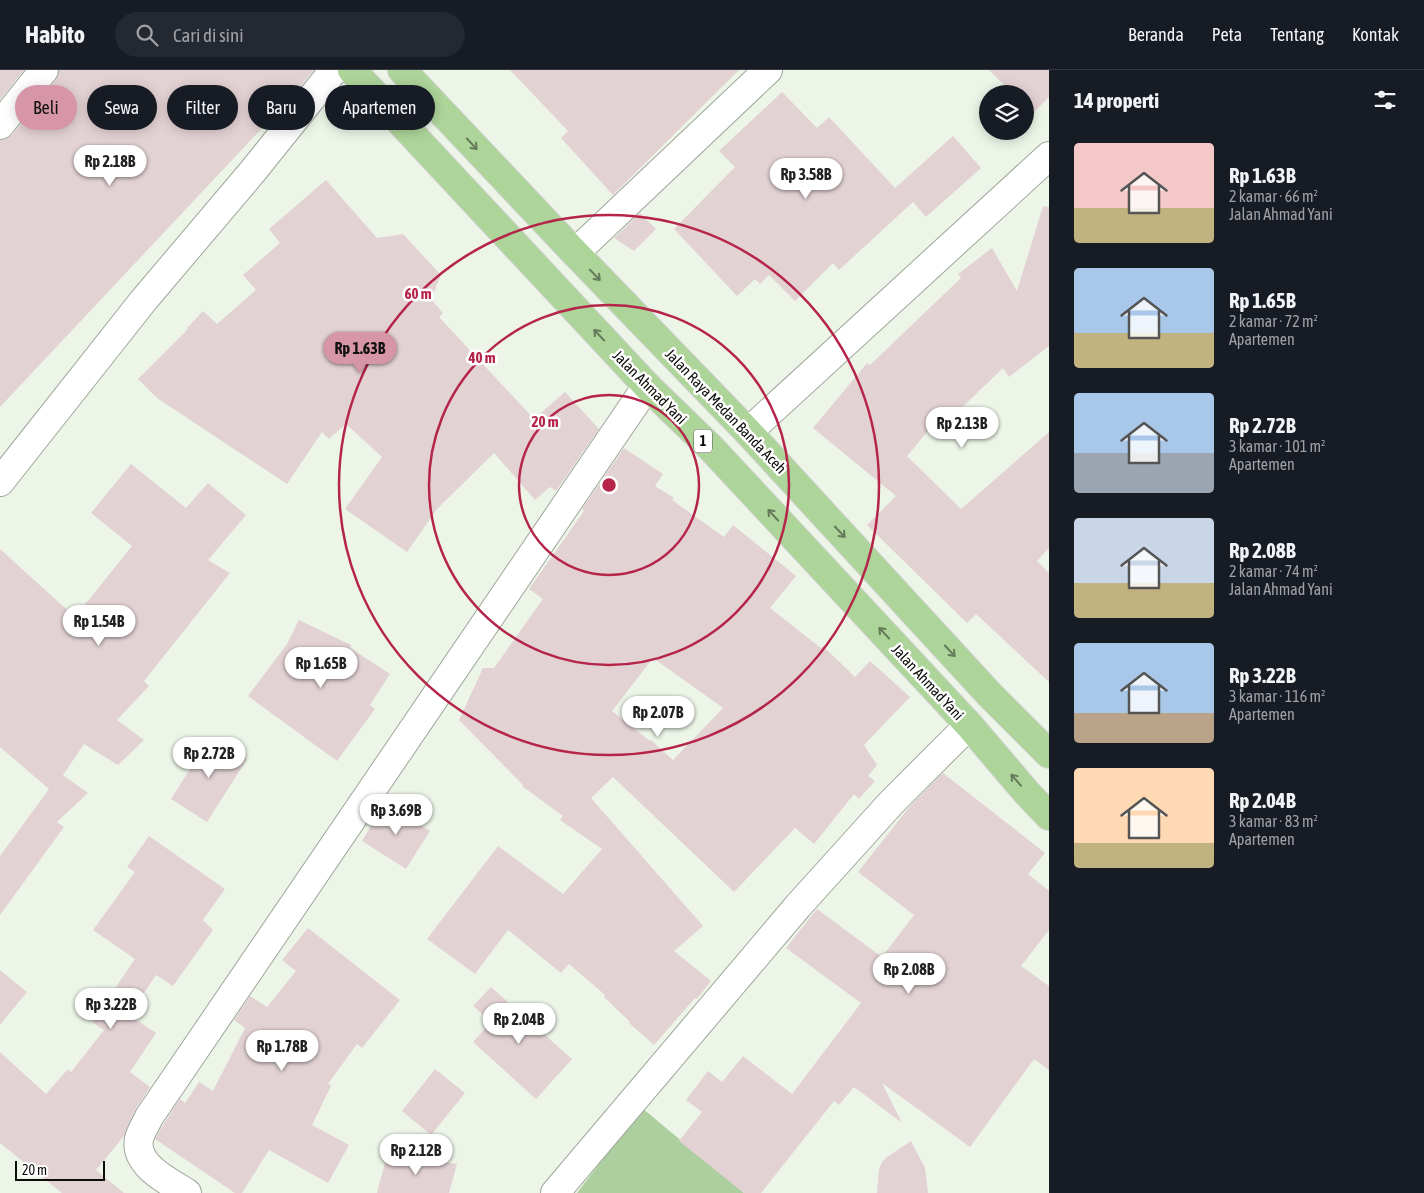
<!DOCTYPE html>
<html lang="id">
<meta charset="utf-8">
<style>
:root{--surface:#171b24;--page:#242831;--text:#f1f3f6;--muted:#9ea1a6;--line:#363941;--accent:#d696a8}
body{margin:0;font-family:"Asap Condensed",sans-serif;background:var(--page);color:var(--text);height:100vh;display:flex;flex-direction:column;font-size:19px;white-space:nowrap}
*{box-sizing:border-box;margin:0}
p{font-size:16px;color:var(--muted)}
.icon{flex:none;width:28px;height:28px;fill:none;stroke:currentColor;stroke-width:2;stroke-linecap:round;stroke-linejoin:round}
.map{position:relative;flex:1;overflow:hidden}
.drawer{display:flex;flex-direction:column;background:var(--surface);width:375px}
.drawer>*{flex:none}
.guide{position:absolute;left:15px;top:15px;width:475px;height:45px;display:flex;gap:10px}
.tools{position:absolute;left:979px;top:15px;display:grid;gap:10px}
.tools a{display:grid;place-items:center;width:55px;height:55px;border-radius:50%;background:var(--surface);box-shadow:0 2px 12px #0003;font-size:25px}
.scale{position:absolute;left:15px;bottom:12px;width:90px;box-sizing:border-box;padding-left:5px;border:2px solid #0b0d09;border-top:0;font-size:14px;line-height:18px;white-space:nowrap;color:#0b0d09;-webkit-text-stroke:4px #fff;paint-order:stroke}
.price{position:absolute;translate:-50% -42px;padding:0 11px;border-radius:18px;background:#fff;color:#222;font-size:16px;line-height:32px;filter:drop-shadow(0 1px 2px #0008)}
.price::after{content:'';position:absolute;left:50%;top:30px;width:15px;height:11px;margin-left:-8px;background:inherit;clip-path:polygon(0 0,100% 0,50% 100%)}
.price.active{background:var(--accent);color:#111}
ul{padding:0;list-style:none}
li{display:flex;align-items:center;gap:15px;height:125px;padding:0 25px}
li span{display:grid;place-items:center;flex:none;width:140px;height:100px;border-radius:5px;color:#555}
li>.icon{margin-inline-start:auto}
span .icon{width:60px;height:60px;fill:#fffc;stroke-width:1}
li b{font-size:21px}
h2{display:flex;justify-content:space-between;align-items:center;height:60px;padding:0 25px;font-size:21px}
.pill{padding:0 18px;border-radius:22px;background:var(--surface);box-shadow:0 2px 12px #0003;font-size:18px;line-height:45px}
.pill.active{background:var(--accent);color:#111}
header{display:flex;align-items:center;gap:30px;box-sizing:border-box;height:70px;padding:0 25px;background:var(--surface);border-bottom:1px solid var(--line)}
header strong{font-size:24px}
nav{display:flex;gap:28px;margin-inline-start:auto;font-size:18px}
.search{width:350px;height:45px;background:var(--page);display:flex;align-items:center;gap:12px;box-sizing:border-box;padding:0 18px;border-radius:28px;color:var(--muted);font-size:19px}
main{display:flex;flex:1;min-height:0}
.map>svg:first-child{display:block}
.green{fill:#adce9e}
.building{fill:#e3d2d4;fill-rule:evenodd}
.lines{fill:none;stroke-linecap:round;stroke-linejoin:round}
.minor-casing{stroke:#9ea69b;stroke-width:30}
.major-casing{stroke:#d3d3d3;stroke-width:30}
.minor{stroke:#fff;stroke-width:28}
.major{stroke:#add499;stroke-width:28}
.oneway{stroke:#647a58}
.ring{fill:none;stroke:#b52449;stroke-width:2.5}
.labels{text-anchor:middle;dominant-baseline:central;stroke-width:5;stroke-linejoin:round;paint-order:stroke}
.shield{fill:#fff;stroke:#545653;stroke-width:1}
.shield-label{font-size:14px;font-weight:bold;fill:#0b0d09}
.street-label{font-size:15px;fill:#0b0d09;stroke:#fff}
.centre{fill:#b52449;stroke:#fff;stroke-width:2.5}
.ring-label{font-size:15px;text-anchor:middle;font-weight:bold;fill:#b52449;stroke:#fff;stroke-width:5;stroke-linejoin:round;paint-order:stroke}
</style>
<header>
<strong>Habito</strong>
<div class="search"><svg class="icon" aria-label="search" viewBox="0 0 24 24"><circle cx="10" cy="10" r="6"/><path d="M15 15l6 6"/></svg>Cari di sini</div>
<nav><a>Beranda</a><a>Peta</a><a>Tentang</a><a>Kontak</a></nav>
</header>
<main>
<div class="map">
<svg width="1049" height="1123" viewBox="0 0 1049 1123">
<rect width="100%" height="100%" fill="#ecf5e8"/>
<path class="green" d="M642,1038l102,85h-167z"/>
<path class="building" d="M0,0h24l-24,30z
M59,0h255l-19,23 -295,314v-267l6,-1 6,-4 44,-55z
M510,0h229l-126,125 -52,-57 7,-7z
M989,0h60v27l-16,16 -8,-8v-11h-12z
M782,22l35,36 12,-11 66,71 58,-52 28,32 -55,49 -13,-15 -74,68 -6,-7 -38,38 -26,-26 -9,9 -5,-5 -18,17 -63,-67 61,-62 -16,-16z
M326,110l51,58 26,-4 38,41 -10,24 12,14 -4,4 95,102 31,-27 34,37 -43,62 -6,-4 -15,13 -41,-47 -57,56 -30,43 -62,-43 37,-52 -36,-33 -17,15 -7,-7 -35,52 -130,-86 -19,-19 50,-50 -1,-1 16,-17 14,13 39,-34 -13,-15 37,-32 -11,-14z
M1043,136l6,1v139l-40,31 -6,-9 -54,52 -7,-6 -35,42 54,53 88,-77v116l-12,13 12,12v109l-73,-68 -9,9 -100,-98 29,-29 -83,-68 54,-65 3,2 91,-87 -3,-4 34,-26 25,43z
M640,143l16,16 -22,22 -20,-13z
M624,378l39,26 -8,12 19,12 -2,2 52,37 9,-12 63,51 -26,32 51,40 2,-2 32,31 15,-16 40,36 -46,48 13,20 -9,11 7,5 -16,18 -5,-5 -40,50 -19,-16 -61,64 -121,-115 -22,21 112,128 -29,25 37,30 -14,18 -2,-1 -41,47 -25,-22 1,-1 -26,-25 1,-2 -36,-31 -8,9 -53,-43 -33,44 -48,-35 71,-93 65,48 39,-45 -42,-29 3,-4 -41,-30 1,-1 -64,-65 24,-52h11l49,-69 -14,-10 55,-78 -2,-2zM653,588l70,50 -50,52 -22,-20 -1,1 -38,-30z
M131,394l55,44 22,-25 38,32 -38,45 22,13 -86,108 5,5 -32,34 27,20 -26,25 -34,-21 -21,31 25,18 -31,29 7,5 -64,88v-59l49,-67 -49,-42v-198l75,68 57,-71 -41,-33z
M299,550l52,25 -1,3 40,26 -20,31 5,4 -38,52 -89,-65 39,-52z
M211,666l36,23 -40,63 -36,-23z
M943,703l102,80 -17,21 21,17v39l-28,36 28,20v84l-15,-11 -64,88 -88,-64 20,40 -48,-36 -15,18 -5,-4 -73,92h-17l-65,-52 23,-29 -16,-12 22,-29 14,11 21,-26 49,38 69,-91 -75,-55 31,-39 65,48 32,-42 -56,-43 52,-66z
M385,733l45,28 -24,38 -44,-28z
M149,766l76,53 -22,31 10,10 -40,56 -17,-11 -27,40 27,18 -26,39 20,15 -15,23 -11,26 -28,34 28,23h-62l-62,-50v-91l46,42 22,-25 3,3 33,-42 -12,-8 43,-63 -42,-29 42,-58 -8,-5z
M308,858l92,72 -38,48 -5,-4 -29,40 3,2 -19,39 37,20 -21,38 -59,-33 -27,43h-7l-80,-54 8,-14 17,-26 5,4 14,-21 14,9 32,-63 -11,-8 16,-24 17,11 29,-36 -14,-11z
M0,900l27,22 -27,33z
M491,917l81,72 -36,40 -63,-57 18,-20 -18,-16z
M435,999l30,24 -34,42 -29,-24z
M911,1071l14,27 3,25h-51l2,-24 3,-7 5,-5z
M387,1085l70,9 -8,29h-72z"/>
<g class="lines">
<defs>
<path id="minor" d="M0,55l44,-55
M575,183l193,-183
M748,362l301,-276
M0,412l143,-181 110,-130 81,-101
M187,1123c-19,-12 -53,-28 -48,-54 2,-8 7,-15 10,-22l498,-731
M555,1123l243,-287 93,-103 78,-78"/>
<path id="major" d="M352,0l295,316 65,63 257,276 58,68 22,23
M402,0l173,183 173,179 241,262 60,60"/>
</defs>
<use href="#minor" class="minor-casing"/>
<use href="#major" class="major-casing"/>
<use href="#minor" class="minor"/>
<use href="#major" class="major"/>
</g>
<defs><path id="oneway-shaft" d="M-6 0H5M1.5-3L5.5 0L1.5 3" fill="none" stroke-width="1.6" stroke-linecap="round" stroke-linejoin="round" transform="scale(1.25)"/></defs>
<g class="oneway">
<use href="#oneway-shaft" transform="translate(472 74) rotate(47)"/>
<use href="#oneway-shaft" transform="translate(595 205) rotate(46)"/>
<use href="#oneway-shaft" transform="translate(599 265) rotate(-133)"/>
<use href="#oneway-shaft" transform="translate(773 445) rotate(-133)"/>
<use href="#oneway-shaft" transform="translate(840 462) rotate(47)"/>
<use href="#oneway-shaft" transform="translate(884 563) rotate(-133)"/>
<use href="#oneway-shaft" transform="translate(950 581) rotate(47)"/>
<use href="#oneway-shaft" transform="translate(1016 710) rotate(-131)"/>
</g>
<g class="ring">
<circle cx="609" cy="415" r="90"/>
<circle cx="609" cy="415" r="180"/>
<circle cx="609" cy="415" r="270"/>
</g>
<g class="labels">
<rect class="shield" x="694" y="359.5" width="18" height="23" rx="4"/>
<g class="shield-label">
<text x="703" y="371">1</text>
</g>
<g class="street-label">
<text transform="translate(650 317) rotate(45)">Jalan Ahmad Yani</text>
<text transform="translate(726 341) rotate(46)">Jalan Raya Medan Banda Aceh</text>
<text transform="translate(928 612) rotate(47)">Jalan Ahmad Yani</text>
</g>
</g>
<circle cx="609" cy="415" r="8" class="centre"/>
<g class="ring-label">
<text x="418" y="229">60 m</text>
<text x="482" y="293">40 m</text>
<text x="545" y="357">20 m</text>
</g>
</svg>
<div class="tools">
<a><svg class="icon" aria-label="layers" viewBox="0 0 24 24"><path d="M12 4l9 5-9 5-9-5zM3 14l9 5 9-5"/></svg></a>
</div>
<div class="scale">20 m</div>
<b class="price" style="left:110px;top:117px">Rp 2.18B</b>
<b class="price" style="left:806px;top:130px">Rp 3.58B</b>
<b class="price active" style="left:360px;top:304px">Rp 1.63B</b>
<b class="price" style="left:962px;top:379px">Rp 2.13B</b>
<b class="price" style="left:99px;top:577px">Rp 1.54B</b>
<b class="price" style="left:321px;top:619px">Rp 1.65B</b>
<b class="price" style="left:658px;top:668px">Rp 2.07B</b>
<b class="price" style="left:209px;top:709px">Rp 2.72B</b>
<b class="price" style="left:396px;top:766px">Rp 3.69B</b>
<b class="price" style="left:909px;top:925px">Rp 2.08B</b>
<b class="price" style="left:111px;top:960px">Rp 3.22B</b>
<b class="price" style="left:519px;top:975px">Rp 2.04B</b>
<b class="price" style="left:282px;top:1002px">Rp 1.78B</b>
<b class="price" style="left:416px;top:1106px">Rp 2.12B</b>
<div class="guide">
<a class="pill active">Beli</a>
<a class="pill">Sewa</a>
<a class="pill">Filter</a>
<a class="pill">Baru</a>
<a class="pill">Apartemen</a>
</div>
</div>
<section class="drawer">
<h2>14 properti<svg class="icon" aria-label="filters" viewBox="0 0 24 24"><path d="M4 7h16M4 17h16"/><circle cx="9" cy="7" r="2"/><circle cx="15" cy="17" r="2"/></svg></h2>
<ul>
<li><span style="background:linear-gradient(#f6c9c9 65%,#c2b280 0)"><svg class="icon" aria-label="home" viewBox="0 0 24 24"><path d="M3 11l9-7 9 7M6 9v11h12V9"/></svg></span><div><b>Rp 1.63B</b><p>2 kamar · 66 m²</p><p>Jalan Ahmad Yani</p></div></li>
<li><span style="background:linear-gradient(#a9c7e8 65%,#c2b280 0)"><svg class="icon" aria-label="home" viewBox="0 0 24 24"><path d="M3 11l9-7 9 7M6 9v11h12V9"/></svg></span><div><b>Rp 1.65B</b><p>2 kamar · 72 m²</p><p>Apartemen</p></div></li>
<li><span style="background:linear-gradient(#a9c7e8 60%,#9aa5b1 0)"><svg class="icon" aria-label="home" viewBox="0 0 24 24"><path d="M3 11l9-7 9 7M6 9v11h12V9"/></svg></span><div><b>Rp 2.72B</b><p>3 kamar · 101 m²</p><p>Apartemen</p></div></li>
<li><span style="background:linear-gradient(#c9d6e8 65%,#c2b280 0)"><svg class="icon" aria-label="home" viewBox="0 0 24 24"><path d="M3 11l9-7 9 7M6 9v11h12V9"/></svg></span><div><b>Rp 2.08B</b><p>2 kamar · 74 m²</p><p>Jalan Ahmad Yani</p></div></li>
<li><span style="background:linear-gradient(#a9c7e8 70%,#b9a48a 0)"><svg class="icon" aria-label="home" viewBox="0 0 24 24"><path d="M3 11l9-7 9 7M6 9v11h12V9"/></svg></span><div><b>Rp 3.22B</b><p>3 kamar · 116 m²</p><p>Apartemen</p></div></li>
<li><span style="background:linear-gradient(#ffd9b3 75%,#c2b280 0)"><svg class="icon" aria-label="home" viewBox="0 0 24 24"><path d="M3 11l9-7 9 7M6 9v11h12V9"/></svg></span><div><b>Rp 2.04B</b><p>3 kamar · 83 m²</p><p>Apartemen</p></div></li>
</ul>
</section>
</main>
